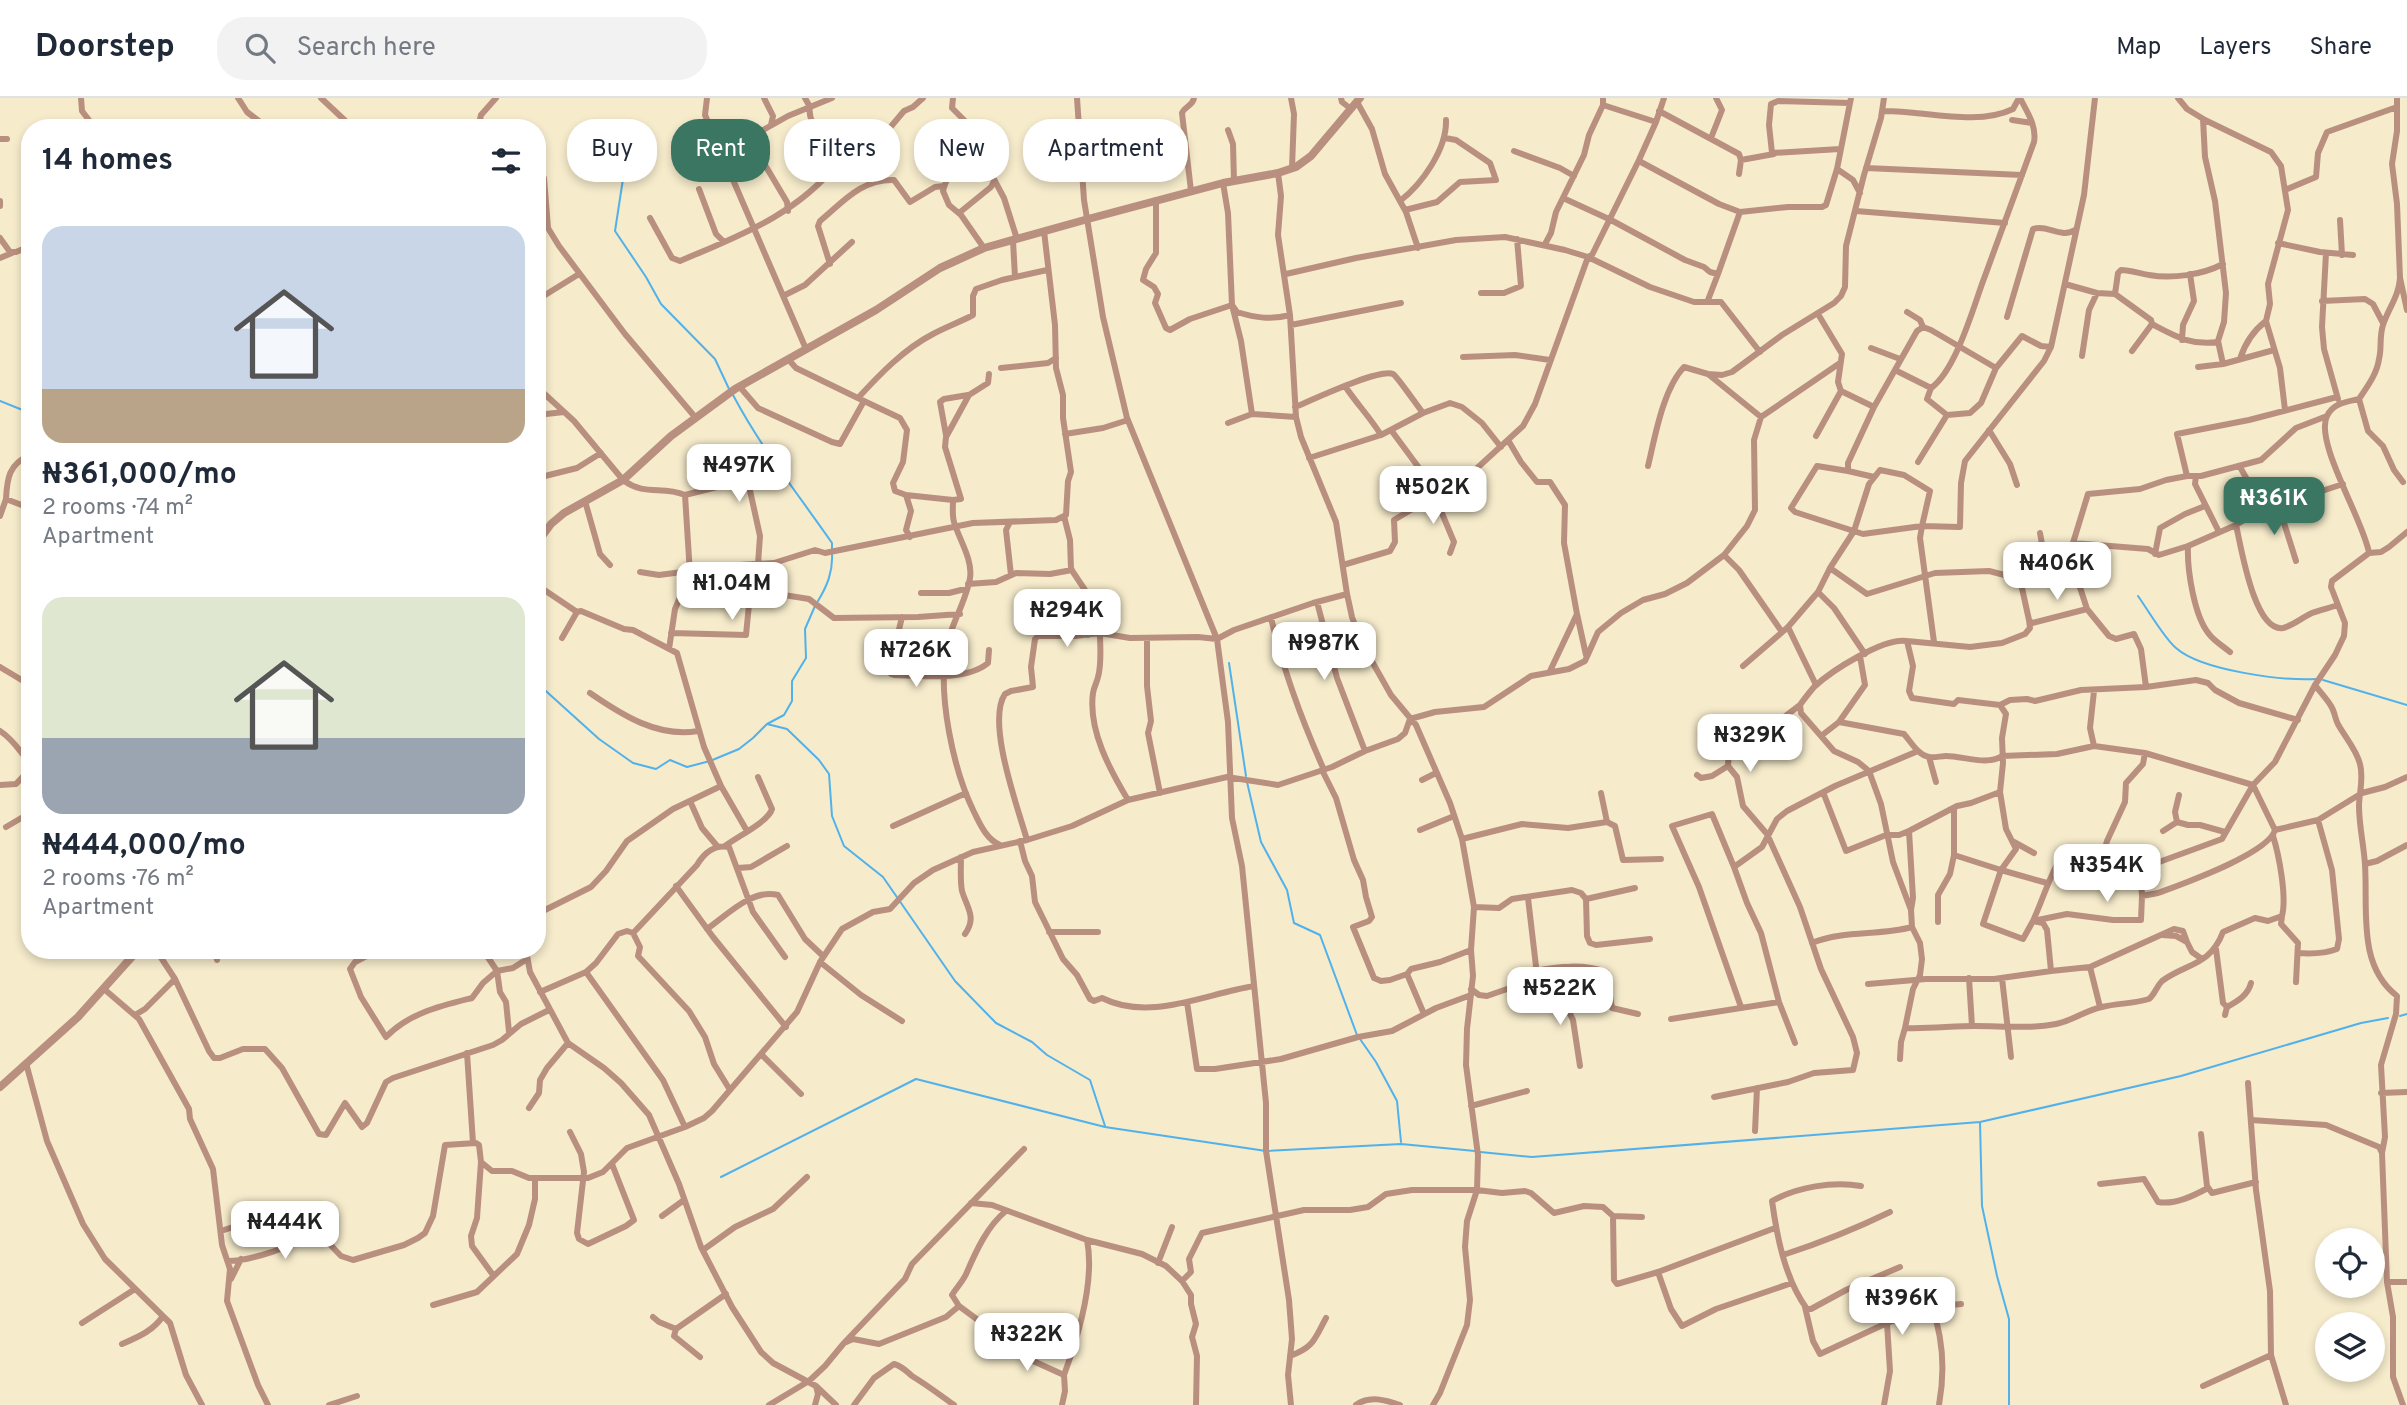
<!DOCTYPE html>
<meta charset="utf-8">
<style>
:root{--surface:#fff;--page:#f2f2f3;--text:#1f2937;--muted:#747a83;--line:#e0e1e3;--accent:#3a7661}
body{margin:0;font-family:Overpass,sans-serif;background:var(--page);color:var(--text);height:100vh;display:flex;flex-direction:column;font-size:26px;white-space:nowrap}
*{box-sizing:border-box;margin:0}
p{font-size:23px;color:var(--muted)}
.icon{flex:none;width:38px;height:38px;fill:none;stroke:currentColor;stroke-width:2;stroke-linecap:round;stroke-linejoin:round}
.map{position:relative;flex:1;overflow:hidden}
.details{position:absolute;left:21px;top:21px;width:525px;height:840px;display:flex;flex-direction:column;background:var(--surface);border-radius:28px;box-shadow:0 4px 10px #0003}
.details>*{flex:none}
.top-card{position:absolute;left:567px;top:21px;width:665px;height:63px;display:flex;gap:14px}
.buttons{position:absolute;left:2315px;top:1130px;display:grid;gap:14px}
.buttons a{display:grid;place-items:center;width:70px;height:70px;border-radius:50%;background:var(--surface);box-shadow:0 4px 10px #0003;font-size:35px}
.price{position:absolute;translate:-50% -60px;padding:0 16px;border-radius:14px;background:#fff;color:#222;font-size:23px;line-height:46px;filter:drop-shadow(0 2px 4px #0008)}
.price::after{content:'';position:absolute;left:50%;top:42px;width:21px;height:16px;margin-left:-10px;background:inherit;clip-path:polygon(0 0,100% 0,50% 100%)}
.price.selected{background:var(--accent);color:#fff}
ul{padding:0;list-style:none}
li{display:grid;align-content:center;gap:14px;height:371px;padding:0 21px}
li span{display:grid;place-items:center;height:217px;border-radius:21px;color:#555}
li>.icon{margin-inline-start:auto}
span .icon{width:126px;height:126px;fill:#fffc;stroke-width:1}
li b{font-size:30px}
h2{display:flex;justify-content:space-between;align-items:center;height:84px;padding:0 21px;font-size:30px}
.tag{padding:0 24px;border-radius:28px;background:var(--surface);box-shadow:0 4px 10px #0003;font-size:24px;line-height:63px}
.tag.selected{background:var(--accent);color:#fff}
header{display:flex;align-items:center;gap:42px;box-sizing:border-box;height:98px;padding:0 35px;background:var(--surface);border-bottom:2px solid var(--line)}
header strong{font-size:33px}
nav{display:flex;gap:38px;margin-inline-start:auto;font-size:24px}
.search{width:490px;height:63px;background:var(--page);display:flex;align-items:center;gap:18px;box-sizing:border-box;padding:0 24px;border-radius:28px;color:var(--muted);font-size:26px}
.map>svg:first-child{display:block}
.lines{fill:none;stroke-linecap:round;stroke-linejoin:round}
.stream{stroke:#51b1eb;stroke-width:2}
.minor{stroke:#b9907f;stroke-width:6}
.tertiary{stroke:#b9907f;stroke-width:8}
</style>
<header>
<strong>Doorstep</strong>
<div class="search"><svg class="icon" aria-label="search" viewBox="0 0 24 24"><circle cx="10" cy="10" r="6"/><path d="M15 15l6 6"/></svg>Search here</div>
<nav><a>Map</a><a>Layers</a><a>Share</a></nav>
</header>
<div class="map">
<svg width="2407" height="1307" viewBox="0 0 2407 1307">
<rect width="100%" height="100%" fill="#f6ebcb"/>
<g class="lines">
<path class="stream" d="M631,29l-16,104 31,46 15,27 54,55 15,32
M733,297c28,53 65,99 99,148v6
M0,303l30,12
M2138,498c10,14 26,42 38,52 26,23 108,33 141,31
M818,503c9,-15 15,-29 14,-47
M1229,565l17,113
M2323,582l84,25
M537,585l62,56 34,24 23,6 14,-9 17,7 23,-6 29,-12 14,-11 14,-14 17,-9 8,-14v-20l14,-23 -1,-29 10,-23
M767,626l20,5 32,31 10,14 3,42 12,30 39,31 72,104 41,42 36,19 15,13 43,25 15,46
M1247,684l14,60 26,48 7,33 26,12 37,100
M2400,918l7,-2
M1360,941l16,23 21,39 4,41
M1980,1024l2,84 15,70 12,43v86
M1480,1054l52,5 448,-35 201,-46 180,-53 27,-5
M721,1079l195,-98 189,48 161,24 135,-7 74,7"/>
<path class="minor" d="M81,0l1,13 13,17
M238,0l9,14 21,16
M321,0l32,30
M707,0l-2,17 101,234
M764,0l9,18 -2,9
M953,0l-1,10 21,21c-2,26 -26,40 -30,62l6,14 12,10 23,33
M1077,0l7,102 19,117 24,101 90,221 11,83 4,96 10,48 24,237v48l23,149 3,39 -4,36 3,30
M1291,0l3,16 -2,54
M1341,0l1,4 9,7
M1603,0v7l53,17
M2178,0l9,11 18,11 66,32 10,14 7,44 -20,74 2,20 -4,17 14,47 5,42
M2397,0v33l-5,33 5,40 3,74 7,32
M1357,4l15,27 13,45 21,38 12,36
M1659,13l80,43 2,6 -2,14
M1882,13c40,-1 94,16 131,-2l6,-11
M2203,21l2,38 10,44 11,92 -2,29 -6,19 5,23
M2012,22l20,3
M242,30l11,-5 7,2
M478,30l3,-13 15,-17
M888,32l16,-19 9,-4 10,-9
M1228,32l5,14 1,37
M1711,40l11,-28 -6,-12
M0,41h7
M1840,51l-68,4 -3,-28 2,-21 7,-3 72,2
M1514,53l46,17 14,8
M981,57l23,43 13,41
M1741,62l33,-6
M1639,63l80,43 21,8 48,-5h34l4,-2 11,-36 14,-71
M1866,70l156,7
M1837,71l16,11 7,13
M1278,75l3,23 -3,39 12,80 6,102 5,20 35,85 11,72 5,23 9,25 30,53 25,30 34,78 12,36 12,68 -3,43 2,26 -6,53 -1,36 12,90 -1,35 -10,31 -2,26 5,53 -3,25 -27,68 -7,12
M537,77l7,3 4,50 11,18 66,88 70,83
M1223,85l5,30 4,92 9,36 11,73 44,3
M699,91l17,45 8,8
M2285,92l31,-13 2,-24 9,-21 70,-25
M1191,93l-9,-78c3,-7 11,-7 12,-15
M1563,100l48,22 74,40 19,7 6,5 8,2 22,-62
M1156,102v53l-10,16 -3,11 11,7 4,7 -3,9 11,25 4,2 20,-11 42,-14 5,7c19,6 34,8 53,3
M0,103v5
M1400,103c22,-17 47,-52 46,-81
M1405,112l32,-8 23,-20 36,-2 -6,-17 -34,-23 -11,-2
M788,113l-1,-9 -38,-64 39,-22 22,-9 -5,-9
M1856,113l149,12
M959,115l32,-26 3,-6
M650,120l22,40 8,3c61,-26 116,-46 159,-99 -3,-19 -33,-33 -29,-55l22,-9
M2340,122l2,35
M0,140l10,14h6l14,-6
M1013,143l2,36
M2278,145l42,9 33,3
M1545,146l6,-11 5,-21 28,-57 5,-20 14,-30
M2326,155l-4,74 2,22 14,50
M0,160l12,-5
M830,166l-12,-38 2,-5c23,-19 41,-42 74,-41l16,22 25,-15 9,-1
M1286,176l70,-16 100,-18 49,-3 60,13 23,7 62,30 44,15h27l39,50
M2065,186l32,9 18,1 36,26 1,4c23,12 39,22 66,18
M1481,195h23l17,-7 -4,-47
M2115,196l3,-21 3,-3c10,0 19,4 28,5 23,4 53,0 74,-11
M783,198l22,-11 47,-43
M537,202l42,-26
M1708,202l10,-26
M2322,203l43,-2 8,5 10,19
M1907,214l13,8 3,7
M1818,216l24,40 -4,28 3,9 33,16
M2007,219l26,-88c14,-5 28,10 42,1
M1291,227l110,-22
M2182,242l1,-15 11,-24 -4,-27
M1871,250l29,11
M2132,253l20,-27
M2082,258l7,-46 8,-17
M1463,259l52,-2 35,5
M2240,261c5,-16 13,-28 26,-38
M2198,269l25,-3 51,-14
M1001,270l47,-5 8,-5
M1895,272l36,18c24,-17 41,-76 51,-104 18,-48 35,-95 52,-142 3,-16 -7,-30 -14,-44
M989,276l-1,9 -19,12 -23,42 -1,10 16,52 -8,1c0,7 -1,15 1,22 5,17 19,38 16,56 -4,24 -20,48 -24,71 -8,48 7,120 28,163 6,12 12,27 26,33
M739,288l19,22 74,34 8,2 24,-43 -68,-33 -8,-9
M1345,288c11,17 25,31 36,49
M537,289l37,34 49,59c23,17 38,5 62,15l5,79 -15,35 -6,40
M1931,290l-4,11 20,16 23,-2 11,-10 15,-35
M858,300c22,-24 46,-49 75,-64 13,-7 27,-12 40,-19v-19l3,-7 26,-9 45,-10
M2359,301l9,32 15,15 11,24 9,12
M864,303l36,17 7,12 -4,32 -10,21 2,8 11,4 47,5
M1295,309c17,-7 84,-39 98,-33 4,2 25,33 30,39
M537,317l27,-3
M1761,319l-53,-43 14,1 10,-3 50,-37 52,-32 7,-7 4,-9 1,-41 18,-71 17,-57 3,-20
M1228,325l24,-9
M1391,332l37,50 10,18
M1989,332l21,34 7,21
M1065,336l38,-6 25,-8
M946,337l-6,-33 4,-3 24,-4
M1816,338l25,-45
M1508,342l13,22 16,20h13l15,23 -1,38 13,71
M1309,360l72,-23 42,-22 27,-10 12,4 20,16 19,24
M1918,364l29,-47
M1648,368c7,-29 15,-77 36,-99l24,7
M2240,369l23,41
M1848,373l-31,-5 -26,42 4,4 68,22 59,-8 -2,12 14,104
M2187,378l-10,-42 72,-14 88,-23
M2196,378l-1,8 24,48
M1874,379l-26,-6v-8l26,-56 43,-76 6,-4 8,3 65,38 26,-32 19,10 10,1
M537,380l40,-10 24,-15
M685,397l52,-13 12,4 11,50 -2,28
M906,397l5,16 -5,19 4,7
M6,401c1,-21 3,-35 24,-44
M1436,401l18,43 -4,11
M585,403l15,53 10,11
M2278,406l18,57
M0,418l6,-17 18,7 6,-4
M1064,418l6,24 1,29 14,21 6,33 -3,12
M1010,424l-4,8 5,45
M2236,427c5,21 18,107 47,103 9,-2 20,-11 29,-15 8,-3 17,-5 26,-8
M2040,435l6,33
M2073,445l15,-49 52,-5 26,-9 21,-4h14l60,-16 35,-32 31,-12
M2188,448c-1,23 6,70 21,88 5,7 14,12 21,18
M2062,455l14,22 11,34 22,27 7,3 18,-5 7,15 5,38
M2369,455c-5,-32 -55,-111 -42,-137 6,-13 19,-14 32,-17 8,-12 18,-25 20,-40 3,-11 0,-22 4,-34 5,-16 16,-29 17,-47
M2155,456l5,-26 25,-14 20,-8
M1724,457l15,15 43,62
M1343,467l47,-14 5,-9 -1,-22 30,-18 28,-11 71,-65 12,-22 53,-147 4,-2 47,-95 17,-38 8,-24
M689,470l85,-5 41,-13 10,3 148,-30 83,-3 10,-5 2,-34 3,-9 -8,-54v-23l-7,-27 -1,-43 -11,-94
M1830,470l37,26 68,-21 54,-2 31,8 31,-15 22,-21 75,6 11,6 29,-9 48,-21 27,-17 23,-5 57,-19
M640,474l19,3 31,-4
M2020,481l9,41 3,3 55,-14
M968,486l28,-2 20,-9 34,1 22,-4
M537,487l40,27
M752,492l57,9 25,19 84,-1 42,-3
M1818,494l16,16 31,46
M921,495h28l12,-3h5
M1317,504l20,76 28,73
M902,519l-12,50 1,7 3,1c27,1 73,6 94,-12l1,-13
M1271,520c12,51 31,103 53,152
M1788,529l28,58
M671,535l75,2 7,-71
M1100,535c0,15 2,30 -2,44 -1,5 -4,10 -5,16 -5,37 17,77 35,107
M1147,541v47l4,35 -3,12 12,60
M1907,543l63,6 32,-4 23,-9 5,-6 -1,-8
M1743,568l45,-39 30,-35 12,-24 24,-37 15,-47 11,-14 24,5 26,16 -8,35 38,1 1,-44 4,-22 79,-100 7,-14 33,-152 11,-97
M0,569l30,18
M1550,573l27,-57 9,41
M2315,587c5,7 12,14 16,21 4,6 4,14 8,20 7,12 18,25 21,38 4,15 -1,29 -1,42 0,20 5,40 6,59 3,45 -8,100 32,131l-1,18 -15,51 4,72 -3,16
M2094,593l-4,37 4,18
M590,595c32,22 68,45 108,38
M1839,624l65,12c7,8 14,21 25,23 5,1 12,-1 17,-1 17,0 41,10 56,0l55,-2 37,-8 51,7 108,32 22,45
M0,633c14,9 19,20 30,32
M1821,638l18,-14 26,-37 -5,-29
M537,641h1
M1929,659l7,25
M1728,668l1,-17 2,-3 31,-12 38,-29
M1322,672l14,28 18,62 9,20 3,17 6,20 -3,4 -16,6 21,51 7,3 9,-1 17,-6 4,-5 29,-7 31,-12
M1697,677l4,3 11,-2 16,-10 9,11 6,29 24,28 33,73 21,62 32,68 4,16 -4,17 -39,3 -26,9 -74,15
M1422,682l14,-7
M0,687l16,-1 14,-15
M721,688l26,45
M1823,694l23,59 40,-16h13l10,-4 48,-25 14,-3 29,-11
M2362,695l23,-6 22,-10
M2179,697l-4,17 2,10 11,3h12l25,7
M690,703l12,27 16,19
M1607,724l8,4 8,34 38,-1
M893,728l73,-33
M6,729l17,-10 7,-9
M1420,732l34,-14
M2163,733l14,-9
M1462,741l60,-15 46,4 39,-6 -6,-29
M1027,742c-9,-32 -41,-118 -22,-146l6,-3 22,-4 -2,-20 4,-28 3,-3h37l25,-3 30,5 68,-1 19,2 17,-9 79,-27 34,-9
M1020,743l5,20 7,15 3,26 28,57 14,16 13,24 4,2 8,-3c48,24 102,-4 152,-12
M2014,744l20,11
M725,748c13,-10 43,-24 47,-37l-14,-32
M2139,753l3,45 16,-3c24,-9 110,-39 117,-63l43,-10 44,-27
M1954,757l47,15 15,-21 -10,-20 -6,-37 3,-29 -1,-25 4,-24 -6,-9
M961,759c0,11 -1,24 1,34 5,17 15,26 3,43
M2365,766l12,-3 30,-16
M1734,769l-22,-53 -40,12 27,61 42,120
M738,770l13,-1 36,-21
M2099,770l8,-27 18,-39 1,-19 17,-19 2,-11
M676,788l37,51 73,90
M2142,798l-1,24h-28l-46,-6 -34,7c10,-22 16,-44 29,-66l37,13 41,1 82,-30 31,-54 22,-23 40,-77 20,-30 9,-19 1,-13 -14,-36 1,-6 37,-28 12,-1 8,-5 18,-15
M1528,800l9,77
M1586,801l49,-11
M1474,809l25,1 13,-9 60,-9 9,3 5,6 1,37 3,7 6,2 54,-6
M1911,812l-18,-48 -12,-58 -12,-33 -11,-9 -24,-11 -33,-38 -1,-8c4,-6 9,-12 14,-18 17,-16 70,-50 93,-46l6,25 -4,25 3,7 42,6 4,-4 42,5 10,-5 17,-1 8,2 46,-11 65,-3 50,-7 12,3 7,7 24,13 59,17
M537,816l54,-27 15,-16 21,-30 46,-32 48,-23 -17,-39 -27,-94 -44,-23 -9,-1 -43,-18 -4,1 -15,26
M2282,818l-1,8 17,19 -2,39
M1938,824v-27l12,-21 4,-19v-46
M707,831c20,-14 46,-41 71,-34l27,44 18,17
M1049,834h49
M633,835l7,14 -2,9 51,55 16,26 9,27 16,26
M2162,837l14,1 11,6 5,10 10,7
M1812,845c32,-13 67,-7 100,-16
M2216,851l7,54 4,4
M156,852l19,29 34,72 5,7h6l23,-9h22l17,19 37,66 7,1 19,-32 17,24 5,-4 19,-41 7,-4 100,-33 9,-5 19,-16 28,-14
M215,852l2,10
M378,852l-23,12 -5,7 11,28 25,40c23,-24 54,-31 86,-39l11,-15 14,-12 16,-3 14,-9
M483,852l14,21 3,21 6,10 3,30
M526,852l4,22 38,71 36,25 17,15 28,32 30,69 22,63 31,60 29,45 12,11 43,23 20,19
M2298,855c14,1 26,1 39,-4l2,-10 -7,-69 -14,-50
M321,858l1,-6
M820,864l41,33 41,26
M2090,869l10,40
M2051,873l39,-4 84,-38 9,2 4,11
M586,874l77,108 22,47
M1407,876l17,40
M1969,880l3,48
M2002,880l9,79
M1530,883l6,-10c21,-5 50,-7 70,1l6,36 26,6
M1868,886l58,-5h68l57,-8 -4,-41 -4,-7 -10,-2 -10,18 -40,-15 18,-54 46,13
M104,891l35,30 50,90 1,10 23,50 9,76 8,24 -3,32 31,84 10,20
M1471,891l8,6 8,1 43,-15 23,-2 20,41 7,46
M540,894l46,-20 10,-9 22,-29 9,-3 6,2 3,-3 61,-65c7,-12 18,-21 32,-18l24,65 32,45
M1187,904l10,67h18l66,-10 77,-22 34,-6 44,-23 35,-13
M135,917l10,-6 30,-30
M2225,917l2,-8c11,-6 21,-12 24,-24
M1671,921l108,-17
M1905,930l8,-39 7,-14 2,-16 -2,-16 -8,-16 -1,-17 2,-12 -4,-67
M1795,945l-16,-41 -18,-69 -14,-30 -13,-36 28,-20 15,-28 10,-8 48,-25 83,-35
M467,955l6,90
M761,956l40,40
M1900,961l1,-17 4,-14c24,1 47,-2 70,-2 28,0 54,3 81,-2 16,-3 30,-14 46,-17 16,-4 31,-3 47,-8 6,-5 7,-12 13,-18 25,-18 48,-15 61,-49l32,-14 13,3 14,-5c5,-19 -3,-61 -9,-80
M26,965l21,78 36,83 22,35 65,64 16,52 16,30
M2248,985l8,107 14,101 1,64 15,50
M2381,995l26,-1
M1471,1008l56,-15
M529,1010l10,-15 1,-13 7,-12 21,-25
M2251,1022l75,5 53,22 3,6 5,129 6,35v60l10,28
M1755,1033l2,-43
M570,1034l11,22 3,18 -7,61 2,6 9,5 38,-18 8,-6 -22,-56
M2201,1036l6,52 5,7 44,-11
M481,1064l-4,56 -6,18 1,10 21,29
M2100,1086l44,-5 14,23c17,3 35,-6 50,-14
M1861,1088c-28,-5 -64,1 -89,15 5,36 13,78 35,108h4l35,-19 54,-23
M971,1105l21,2 95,35 55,14 24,12 16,15 9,14v9l5,20 -4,13 5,19 -1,49
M662,1118l22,-16
M1613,1118l1,64 3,4 41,-12 117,-44
M221,1133l76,-25 10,3 13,25 21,22 12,4 51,-15 14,-7 7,-5 8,-17 12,-71 31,-2 3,2 2,17 11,9h20l17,7h59l15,-6 24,-24 58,-21 19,-9 8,-7 85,-99 23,-50 22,-33 31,-17 17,-3 24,-26 19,-13 40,-18 54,-12 45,-14 56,-26 99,-23 51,8 54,-18 33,-16 33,-12 7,-6 5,-14 25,-7 49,-5 47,-31 38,-7 16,-8 13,-29 23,-19 22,-13 22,-6 22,-11 37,-28 23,-29 8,-16 -1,-70 7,-23 79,-54
M703,1152l32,-23 38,-18 34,-32
M1783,1157c37,-12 72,-26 107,-43
M228,1163c25,0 67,-17 92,-27
M1158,1165l14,-36
M1658,1174l13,37 11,17 34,-17 76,-26
M231,1181l10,-20
M1182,1183l9,-9 -2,-13 13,-26 102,-23h46l18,-3 18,-13 26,-4h65l25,3 23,-2 6,2 23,20 30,-7 19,1 10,9 29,1
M2387,1184h20
M433,1207l44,-13 40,-38 12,-29 6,-26v-21
M959,1208l-7,-11c5,-8 12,-15 15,-23 9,-21 21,-47 39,-61
M1805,1209l8,34 7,13 67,-31
M1932,1209c11,31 13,65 7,98
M653,1219l6,5 17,7 50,-35
M82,1225l53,-34
M676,1231l-2,7 26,21
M844,1245l9,-4 26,5 67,-27 13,-11 74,55 31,14c14,-38 31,-95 23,-135
M122,1246c16,-7 31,-13 41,-28
M1290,1258c24,-9 24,-16 36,-38
M2203,1288l68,-31
M329,1307l28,-9
M769,1307l40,-24 16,-15 19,-23 61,-64 7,-15 112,-115
M815,1307l3,-11 -2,-8
M854,1307l20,-27 20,-14c8,2 12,7 18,12 15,9 28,19 42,29
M1062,1307l3,-14 -1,-16
M1356,1307c13,-10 30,-5 44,0
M1884,1307l6,-34 -3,-48 45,-16 29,-3"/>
<path class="tertiary" d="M537,445l14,-19 13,-11 59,-33 48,-44 64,-47 141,-79 64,-42 44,-20 104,-29 135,-36 55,-10 18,-6 15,-11 49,-58
M0,989l78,-70 60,-67"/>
</g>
</svg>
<div class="buttons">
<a><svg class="icon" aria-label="locate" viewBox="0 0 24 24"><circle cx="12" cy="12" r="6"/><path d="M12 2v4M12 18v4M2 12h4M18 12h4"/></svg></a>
<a><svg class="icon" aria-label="layers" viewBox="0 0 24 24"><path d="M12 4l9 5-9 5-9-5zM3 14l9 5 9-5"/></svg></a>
</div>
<b class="price" style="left:739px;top:406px">₦497K</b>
<b class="price" style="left:1433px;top:428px">₦502K</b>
<b class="price selected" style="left:2274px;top:439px">₦361K</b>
<b class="price" style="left:2057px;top:504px">₦406K</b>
<b class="price" style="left:732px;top:524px">₦1.04M</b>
<b class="price" style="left:1067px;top:551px">₦294K</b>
<b class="price" style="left:1324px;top:584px">₦987K</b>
<b class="price" style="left:916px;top:591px">₦726K</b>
<b class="price" style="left:1750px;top:676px">₦329K</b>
<b class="price" style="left:2107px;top:806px">₦354K</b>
<b class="price" style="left:1560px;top:929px">₦522K</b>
<b class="price" style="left:285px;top:1163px">₦444K</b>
<b class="price" style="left:1902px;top:1239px">₦396K</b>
<b class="price" style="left:1027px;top:1275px">₦322K</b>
<div class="top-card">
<a class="tag">Buy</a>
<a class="tag selected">Rent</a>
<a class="tag">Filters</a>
<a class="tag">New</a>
<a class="tag">Apartment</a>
</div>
<section class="details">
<h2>14 homes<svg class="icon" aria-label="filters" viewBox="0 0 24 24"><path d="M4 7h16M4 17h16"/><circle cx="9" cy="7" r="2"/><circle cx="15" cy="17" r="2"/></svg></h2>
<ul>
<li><span style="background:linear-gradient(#c9d6e8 75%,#b9a48a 0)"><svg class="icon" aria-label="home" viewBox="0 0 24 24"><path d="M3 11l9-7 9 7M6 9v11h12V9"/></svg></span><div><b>₦361,000/mo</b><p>2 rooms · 74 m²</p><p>Apartment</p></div></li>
<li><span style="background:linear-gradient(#dfe7d0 65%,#9aa5b1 0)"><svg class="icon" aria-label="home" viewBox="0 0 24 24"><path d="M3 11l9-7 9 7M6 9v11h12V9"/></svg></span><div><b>₦444,000/mo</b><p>2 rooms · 76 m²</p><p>Apartment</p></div></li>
</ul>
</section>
</div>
